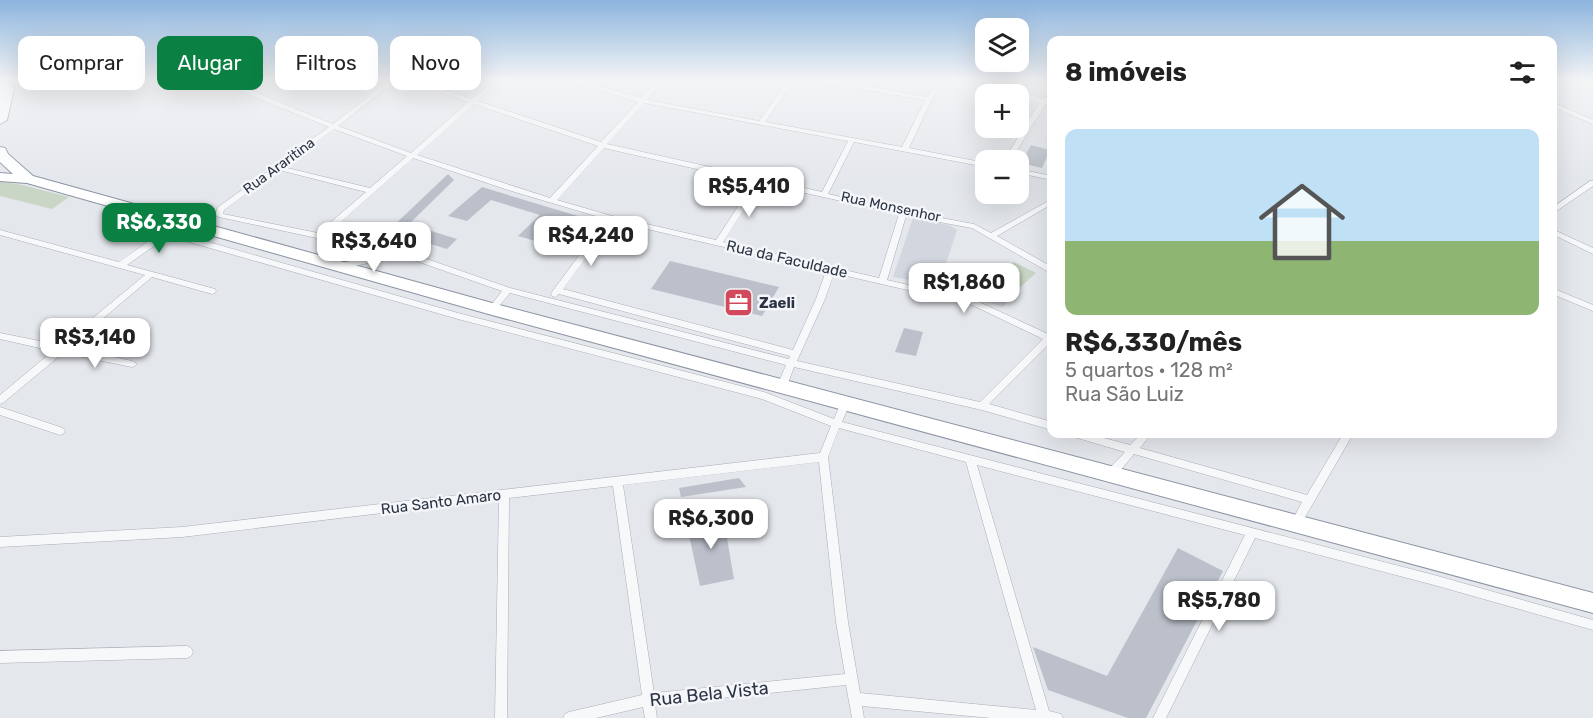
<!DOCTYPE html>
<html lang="pt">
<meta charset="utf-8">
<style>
:root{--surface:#fff;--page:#f2f2f2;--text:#222;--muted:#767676;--line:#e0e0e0;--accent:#0b8043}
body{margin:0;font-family:Rubik,sans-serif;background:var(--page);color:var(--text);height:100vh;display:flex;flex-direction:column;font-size:22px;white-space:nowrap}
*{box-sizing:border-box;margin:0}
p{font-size:20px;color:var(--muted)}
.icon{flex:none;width:33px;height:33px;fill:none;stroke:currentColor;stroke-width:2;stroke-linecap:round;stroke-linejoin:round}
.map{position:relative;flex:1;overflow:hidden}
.panel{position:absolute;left:1047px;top:36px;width:510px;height:402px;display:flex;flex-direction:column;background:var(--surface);border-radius:12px;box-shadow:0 6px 24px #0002}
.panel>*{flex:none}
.guide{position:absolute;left:18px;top:36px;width:570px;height:54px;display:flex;gap:12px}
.tools{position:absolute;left:975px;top:18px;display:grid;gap:12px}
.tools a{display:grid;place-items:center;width:54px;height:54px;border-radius:12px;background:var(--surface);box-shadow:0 6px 24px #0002;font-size:30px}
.price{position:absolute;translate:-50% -51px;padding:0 14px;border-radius:12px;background:#fff;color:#222;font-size:20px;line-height:39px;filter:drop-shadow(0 2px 3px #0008)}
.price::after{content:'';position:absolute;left:50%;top:36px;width:18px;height:14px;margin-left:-9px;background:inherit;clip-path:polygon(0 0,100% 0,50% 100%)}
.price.current{background:var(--accent);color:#fff}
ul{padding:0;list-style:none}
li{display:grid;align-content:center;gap:12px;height:318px;padding:0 18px}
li+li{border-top:2px solid var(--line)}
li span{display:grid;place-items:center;height:186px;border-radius:12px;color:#555}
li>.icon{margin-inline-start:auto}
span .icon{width:108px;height:108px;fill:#fffc;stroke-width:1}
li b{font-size:26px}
h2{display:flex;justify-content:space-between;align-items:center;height:72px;padding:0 18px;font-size:26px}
.tag{padding:0 21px;border-radius:12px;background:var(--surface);box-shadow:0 6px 24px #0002;font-size:21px;line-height:54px}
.tag.current{background:var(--accent);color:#fff}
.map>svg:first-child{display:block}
.built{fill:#d2d6de}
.green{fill:#c9d6c5}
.building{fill:#bbc0ca}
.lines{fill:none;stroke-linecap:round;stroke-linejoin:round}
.street-casing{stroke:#a9aeb7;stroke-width:1}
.highway-casing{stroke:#8b94a3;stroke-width:2}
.street{fill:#f7f8fa;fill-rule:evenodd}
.highway{fill:#fff;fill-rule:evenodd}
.labels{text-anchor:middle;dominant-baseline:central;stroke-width:5;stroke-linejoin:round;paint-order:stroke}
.far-street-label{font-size:14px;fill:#2b3445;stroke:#f4f6f9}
.street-label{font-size:15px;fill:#2b3445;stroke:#f4f6f9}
.poi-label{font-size:15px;font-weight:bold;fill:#2b3445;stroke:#f4f6f9;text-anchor:start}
.near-street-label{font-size:18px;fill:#2b3445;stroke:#f4f6f9}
</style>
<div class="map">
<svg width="1593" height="718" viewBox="0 0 1593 718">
<rect width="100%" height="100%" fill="#e4e7ec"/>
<path class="built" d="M913,218l36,7 8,5 -18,55 -46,-8z
M951,273l62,20 -10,14 -59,-20z"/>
<path class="green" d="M0,182l18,2 51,13 -17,12 -52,-13z
M1014,262l22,11 -21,19 -23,-11z"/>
<path class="building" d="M1031,145l19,5 -8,18 -21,-5z
M448,174l6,6 -45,44 48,15 -10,10 -59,-18z
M482,187l49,15 67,20 -8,12 -15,-3 -15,17 -42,-12 22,-21 -49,-15 -24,21 -19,-5z
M670,261l109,26 -17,29 -111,-27z
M904,328l19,4 -7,24 -21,-4z
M739,478l7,9 -65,10 -2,-9z
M723,515l11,64 -34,7 -14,-65z
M1178,548l45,23 -77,147h-18l-80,-28 -15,-43 74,29z"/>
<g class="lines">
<defs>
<path id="street" d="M215,79h8l110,45 58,-45h7l-60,47 73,27 57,-51 -66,-23h9l61,20 23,-20h7l-24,22 123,41 37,-40 -74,-23h10l67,19 18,-19h6l-18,21 112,21 30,-42h6l-30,43 137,25 23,-47 -111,-19 -3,-2h14l102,18 13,-18h6l-14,20 -23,49 77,15v4l-132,-25 -26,52 75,17 71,13 17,9 61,-34v5l-55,32 55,31v7l-80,-46 -66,-12 -19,64 90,21 71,33 4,-2v9l-63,63 63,18v8l-70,-20 -188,-43 -7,19 -2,2h-6l-2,-2 9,-21 -276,-72 -15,18 -3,1 -4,-3 14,-18 -100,-35 -62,13 -3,-1 -1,-2 4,-3 51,-9 -172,-37 -4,-2 3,-8 55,-39v-3h3l53,-38 -65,-26zM644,103l204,38 -26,51 -215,-48zM474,104l124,42 -48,52 -133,-43zM334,129l73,27 -37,32 -87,-21zM604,148l150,34 -38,58 -104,-24 -55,-16zM413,158l95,32 98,29 -54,73 -1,2 1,2 3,1 4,-3 231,62 -1,3 -279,-71 -106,-37 -78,-16zM279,170l87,22 -48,41 -95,-19 1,-4zM761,183l138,31 -20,64 -156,-36zM613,221l213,50 -10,28 -23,51 -230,-61zM834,273l138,32 71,34 -63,63 -183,-41 28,-62z
M975,79h9l58,20 10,-5v5l-4,2 4,2v4l-7,-2 -34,55h-7l35,-57z
M1048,79h4v2l-3,-1z
M1552,102l41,18v4l-41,-17z
M1018,169l34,7v4l-34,-7z
M1590,181h3v5l-41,28v-6z
M179,220h3l4,2 -13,10 285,81 306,79 70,27 8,-19h6l2,3 -8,19 592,153 159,45v10l-159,-45 -179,-47 -89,180h-13l92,-183 -268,-70 72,246 12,3 2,4h-72l-129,-12 2,12h-12l-6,-33 -191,20 2,13h-12l-2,-11 -47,11h-33l2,-4 4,-2 73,-17 -29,-209 -104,12 -2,220h-12l4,-219 -317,38 -182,10v-10l182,-10 638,-74 11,-27 -69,-27 -304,-80 -290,-83 -41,29 88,24 1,2 -1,2 -3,1 -60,-17 -83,70 63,14 5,3 -2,2 -3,1 -69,-14 -60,50 -3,1v-9l53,-44 -53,-12v-6l60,12 85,-70 -145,-40v-5l119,32zM839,428l127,34 70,248 -176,-17 -12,-71 -20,-165zM819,462l17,160 9,52 -191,19 -31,-208z
M1552,229l41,19v6l-41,-20z
M1552,288l41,17v6l-41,-17z
M0,407l63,21 2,3 -2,3 -3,1 -60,-20z
M1072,434h17l41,11 11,-11h10l-11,14 167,47 36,-61h10l-53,92 -4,2 -4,-2 -1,-3 11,-21 -168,-48 -19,23 -4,1 -4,-1 -1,-3 1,-3 18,-19 -51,-15z
M187,646l4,2 2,4 -2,4 -4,2 -187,5v-12z"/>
<path id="highway" d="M0,79h6l8,10 -7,31 -7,4z
M0,147l5,1 3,6 25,22 459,127 1101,290v20l-1101,-298 -465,-132 -27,-2v-8l13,1 -13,-12z"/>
</defs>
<use href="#street" class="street-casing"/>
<use href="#highway" class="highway-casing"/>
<use href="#street" class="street"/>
<use href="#highway" class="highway"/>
</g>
<linearGradient id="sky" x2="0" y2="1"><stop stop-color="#8bb4dd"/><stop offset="0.44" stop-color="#f3f4f6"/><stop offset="1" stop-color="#f3f4f6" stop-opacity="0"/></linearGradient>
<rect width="1593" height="180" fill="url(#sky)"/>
<defs>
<symbol id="office-square" viewBox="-11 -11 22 22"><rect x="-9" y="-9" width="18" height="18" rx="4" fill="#d1495b" stroke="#f4f6f9"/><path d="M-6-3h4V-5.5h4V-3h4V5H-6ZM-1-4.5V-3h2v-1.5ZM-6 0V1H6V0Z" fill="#fff"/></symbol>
</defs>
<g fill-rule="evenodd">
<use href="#office-square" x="722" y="286" width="33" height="33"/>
</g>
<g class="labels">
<g class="far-street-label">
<text transform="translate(279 166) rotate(-36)">Rua Araritina</text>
<text transform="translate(891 207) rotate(12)">Rua Monsenhor</text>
</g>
<g class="street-label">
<text transform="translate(787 259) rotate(13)">Rua da Faculdade</text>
<text transform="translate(441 502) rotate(-7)">Rua Santo Amaro</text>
</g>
<g class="poi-label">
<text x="759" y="303">Zaeli</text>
</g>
<g class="near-street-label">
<text transform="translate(709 694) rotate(-6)">Rua Bela Vista</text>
</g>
</g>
</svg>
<div class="tools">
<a><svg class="icon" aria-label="layers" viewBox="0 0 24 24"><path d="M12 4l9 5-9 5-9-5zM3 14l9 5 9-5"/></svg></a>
<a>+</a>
<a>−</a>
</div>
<b class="price" style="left:749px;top:218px">R$5,410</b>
<b class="price current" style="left:159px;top:254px">R$6,330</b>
<b class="price" style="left:591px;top:267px">R$4,240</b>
<b class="price" style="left:374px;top:273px">R$3,640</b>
<b class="price" style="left:964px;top:314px">R$1,860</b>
<b class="price" style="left:95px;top:369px">R$3,140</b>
<b class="price" style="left:711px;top:550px">R$6,300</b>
<b class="price" style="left:1219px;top:632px">R$5,780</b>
<div class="guide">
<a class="tag">Comprar</a>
<a class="tag current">Alugar</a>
<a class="tag">Filtros</a>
<a class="tag">Novo</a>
</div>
<section class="panel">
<h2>8 imóveis<svg class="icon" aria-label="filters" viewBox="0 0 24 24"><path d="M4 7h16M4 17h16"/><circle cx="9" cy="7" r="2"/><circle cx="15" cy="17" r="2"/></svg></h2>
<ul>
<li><span style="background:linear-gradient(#bfe0f5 60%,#8fb573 0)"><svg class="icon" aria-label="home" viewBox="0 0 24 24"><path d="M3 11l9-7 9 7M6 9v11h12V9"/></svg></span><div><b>R$6,330/mês</b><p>5 quartos · 128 m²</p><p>Rua São Luiz</p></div></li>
</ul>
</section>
</div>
